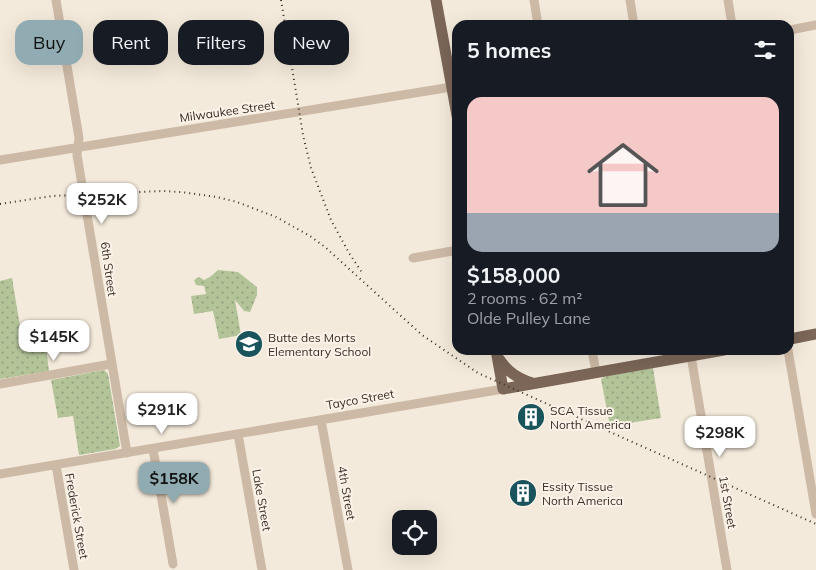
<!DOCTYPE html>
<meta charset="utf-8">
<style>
:root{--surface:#171b24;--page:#242831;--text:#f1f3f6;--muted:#9ea1a6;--accent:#90abb1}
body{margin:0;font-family:Mulish,sans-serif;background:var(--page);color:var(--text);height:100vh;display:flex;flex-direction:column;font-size:19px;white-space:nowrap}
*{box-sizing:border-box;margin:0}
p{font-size:16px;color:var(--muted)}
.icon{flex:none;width:28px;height:28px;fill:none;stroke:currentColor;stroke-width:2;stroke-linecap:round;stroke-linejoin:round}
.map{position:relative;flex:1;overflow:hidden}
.sheet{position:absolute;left:452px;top:20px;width:342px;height:335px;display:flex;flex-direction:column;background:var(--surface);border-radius:15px;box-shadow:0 5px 20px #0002}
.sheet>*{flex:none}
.hud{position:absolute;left:15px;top:20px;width:362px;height:45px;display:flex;gap:10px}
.controls{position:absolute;left:392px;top:510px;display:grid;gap:10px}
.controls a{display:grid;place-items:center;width:45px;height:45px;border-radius:10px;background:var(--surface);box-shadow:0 5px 20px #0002;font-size:25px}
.price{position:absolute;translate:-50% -42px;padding:0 11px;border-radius:10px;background:#fff;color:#222;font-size:16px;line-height:32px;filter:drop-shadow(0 1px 2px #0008)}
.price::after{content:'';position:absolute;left:50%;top:30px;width:15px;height:11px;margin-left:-8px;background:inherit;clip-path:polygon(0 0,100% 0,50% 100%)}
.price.current{background:var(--accent);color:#111}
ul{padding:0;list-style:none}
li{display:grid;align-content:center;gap:10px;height:265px;padding:0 15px}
li span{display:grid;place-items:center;height:155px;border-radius:15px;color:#555}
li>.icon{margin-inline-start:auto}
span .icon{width:90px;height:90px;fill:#fffc;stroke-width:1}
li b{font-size:21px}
h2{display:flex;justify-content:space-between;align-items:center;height:60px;padding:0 15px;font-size:21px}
.chip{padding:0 18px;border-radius:15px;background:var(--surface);box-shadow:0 5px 20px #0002;font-size:18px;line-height:45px}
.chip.current{background:var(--accent);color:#111}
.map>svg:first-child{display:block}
.park{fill:url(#park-dots)}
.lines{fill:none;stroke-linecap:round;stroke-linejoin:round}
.minor{stroke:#cdbaa6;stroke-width:9}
.major{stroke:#7b6657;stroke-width:11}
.rail{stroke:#382e27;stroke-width:2;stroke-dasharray:1 4;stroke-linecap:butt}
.labels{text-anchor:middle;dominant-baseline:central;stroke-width:4;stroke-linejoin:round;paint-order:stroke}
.street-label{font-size:12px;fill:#382e27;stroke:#fbf3e8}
.poi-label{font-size:12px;fill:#382e27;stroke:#fbf3e8;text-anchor:start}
</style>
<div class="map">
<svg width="816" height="570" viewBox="0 0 816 570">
<defs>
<pattern id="park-dots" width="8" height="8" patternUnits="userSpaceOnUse" patternTransform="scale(1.25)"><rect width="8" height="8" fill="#b3c499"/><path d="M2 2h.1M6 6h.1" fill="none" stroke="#93a07d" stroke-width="1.8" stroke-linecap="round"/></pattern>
</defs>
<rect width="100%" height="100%" fill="#f4eadb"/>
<path class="park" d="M218,270l20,2 19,15v8l-7,17 -6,-1 -9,-11 6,35 -22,4 -6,-28 -19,3 -3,-18 15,-2 -2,-8 -8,-1 -2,-5 5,-3 5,3 6,-3z
M12,278l10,60 17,-3 6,5 4,31 -49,8v-98z
M653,368l8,50 -51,8 -9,-47 5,-3z
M104,370l4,4 12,72 -5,3 -36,6 -6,-39 -15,2 -7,-38z"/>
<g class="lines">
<path class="minor" d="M56,0l23,138 -2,17 50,298
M534,0l4,25
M630,0l4,25
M728,0l4,25
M790,30l26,-5
M0,160c152,-25 305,-48 458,-74
M413,258l45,-8
M592,350l4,22
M690,350l37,220
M788,350l28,164
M0,384l111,-20
M321,420l27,150
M238,434l24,136
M153,449l20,115
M56,465l18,105
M0,474l503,-85"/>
<path class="major" d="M436,0l22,121
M790,339l26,-5
M496,350l7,39 221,-39
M499,359c9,13 18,19 33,24"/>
<path class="rail" d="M281,0l22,135 8,33 20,52 18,33 14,21
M0,204l52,-8 111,-5 18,1 36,5 20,5 39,15 34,19 15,11 97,88 56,38 338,151"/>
</g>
<defs>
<symbol id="school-disc" viewBox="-11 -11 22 22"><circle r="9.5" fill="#19545d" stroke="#fbf3e8"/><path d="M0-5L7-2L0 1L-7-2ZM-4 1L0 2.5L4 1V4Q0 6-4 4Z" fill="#fff"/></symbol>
<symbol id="building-disc" viewBox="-11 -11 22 22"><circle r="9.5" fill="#19545d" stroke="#fbf3e8"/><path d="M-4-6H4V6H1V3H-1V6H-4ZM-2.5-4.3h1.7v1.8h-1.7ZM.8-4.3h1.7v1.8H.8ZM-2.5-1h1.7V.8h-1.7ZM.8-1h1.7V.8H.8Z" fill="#fff"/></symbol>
</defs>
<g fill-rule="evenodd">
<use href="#school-disc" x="233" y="328" width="32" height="32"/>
<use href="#building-disc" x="515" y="401" width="32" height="32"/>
<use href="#building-disc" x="507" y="477" width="32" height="32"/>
</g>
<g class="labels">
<g class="street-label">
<text transform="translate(227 111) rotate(-8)">Milwaukee Street</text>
<text transform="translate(109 269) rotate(82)">6th Street</text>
<text transform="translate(360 399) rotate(-10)">Tayco Street</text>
<text transform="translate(347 493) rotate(80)">4th Street</text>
<text transform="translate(262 500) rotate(80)">Lake Street</text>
<text transform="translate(728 502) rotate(80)">1st Street</text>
<text transform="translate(77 516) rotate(80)">Frederick Street</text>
</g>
<g class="poi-label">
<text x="268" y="337">Butte des Morts<tspan x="268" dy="14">Elementary School</tspan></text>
<text x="550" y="410">SCA Tissue<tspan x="550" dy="14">North America</tspan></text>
<text x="542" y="486">Essity Tissue<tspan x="542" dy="14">North America</tspan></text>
</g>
</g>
</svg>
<div class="controls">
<a><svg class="icon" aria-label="locate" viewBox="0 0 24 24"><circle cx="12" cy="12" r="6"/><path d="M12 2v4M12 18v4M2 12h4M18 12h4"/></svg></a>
</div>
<b class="price" style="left:102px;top:225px">$252K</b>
<b class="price" style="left:54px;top:362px">$145K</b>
<b class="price" style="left:162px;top:435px">$291K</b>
<b class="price" style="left:720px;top:458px">$298K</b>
<b class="price current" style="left:174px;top:504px">$158K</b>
<div class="hud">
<a class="chip current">Buy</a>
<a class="chip">Rent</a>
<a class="chip">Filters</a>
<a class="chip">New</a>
</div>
<section class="sheet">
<h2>5 homes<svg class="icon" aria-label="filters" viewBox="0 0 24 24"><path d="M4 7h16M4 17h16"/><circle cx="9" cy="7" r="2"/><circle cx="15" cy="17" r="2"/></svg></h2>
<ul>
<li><span style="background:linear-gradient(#f6c9c9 75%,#9aa5b1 0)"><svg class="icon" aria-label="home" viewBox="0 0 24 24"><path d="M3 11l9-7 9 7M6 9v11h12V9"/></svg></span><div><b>$158,000</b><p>2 rooms · 62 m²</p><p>Olde Pulley Lane</p></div></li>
</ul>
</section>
</div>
